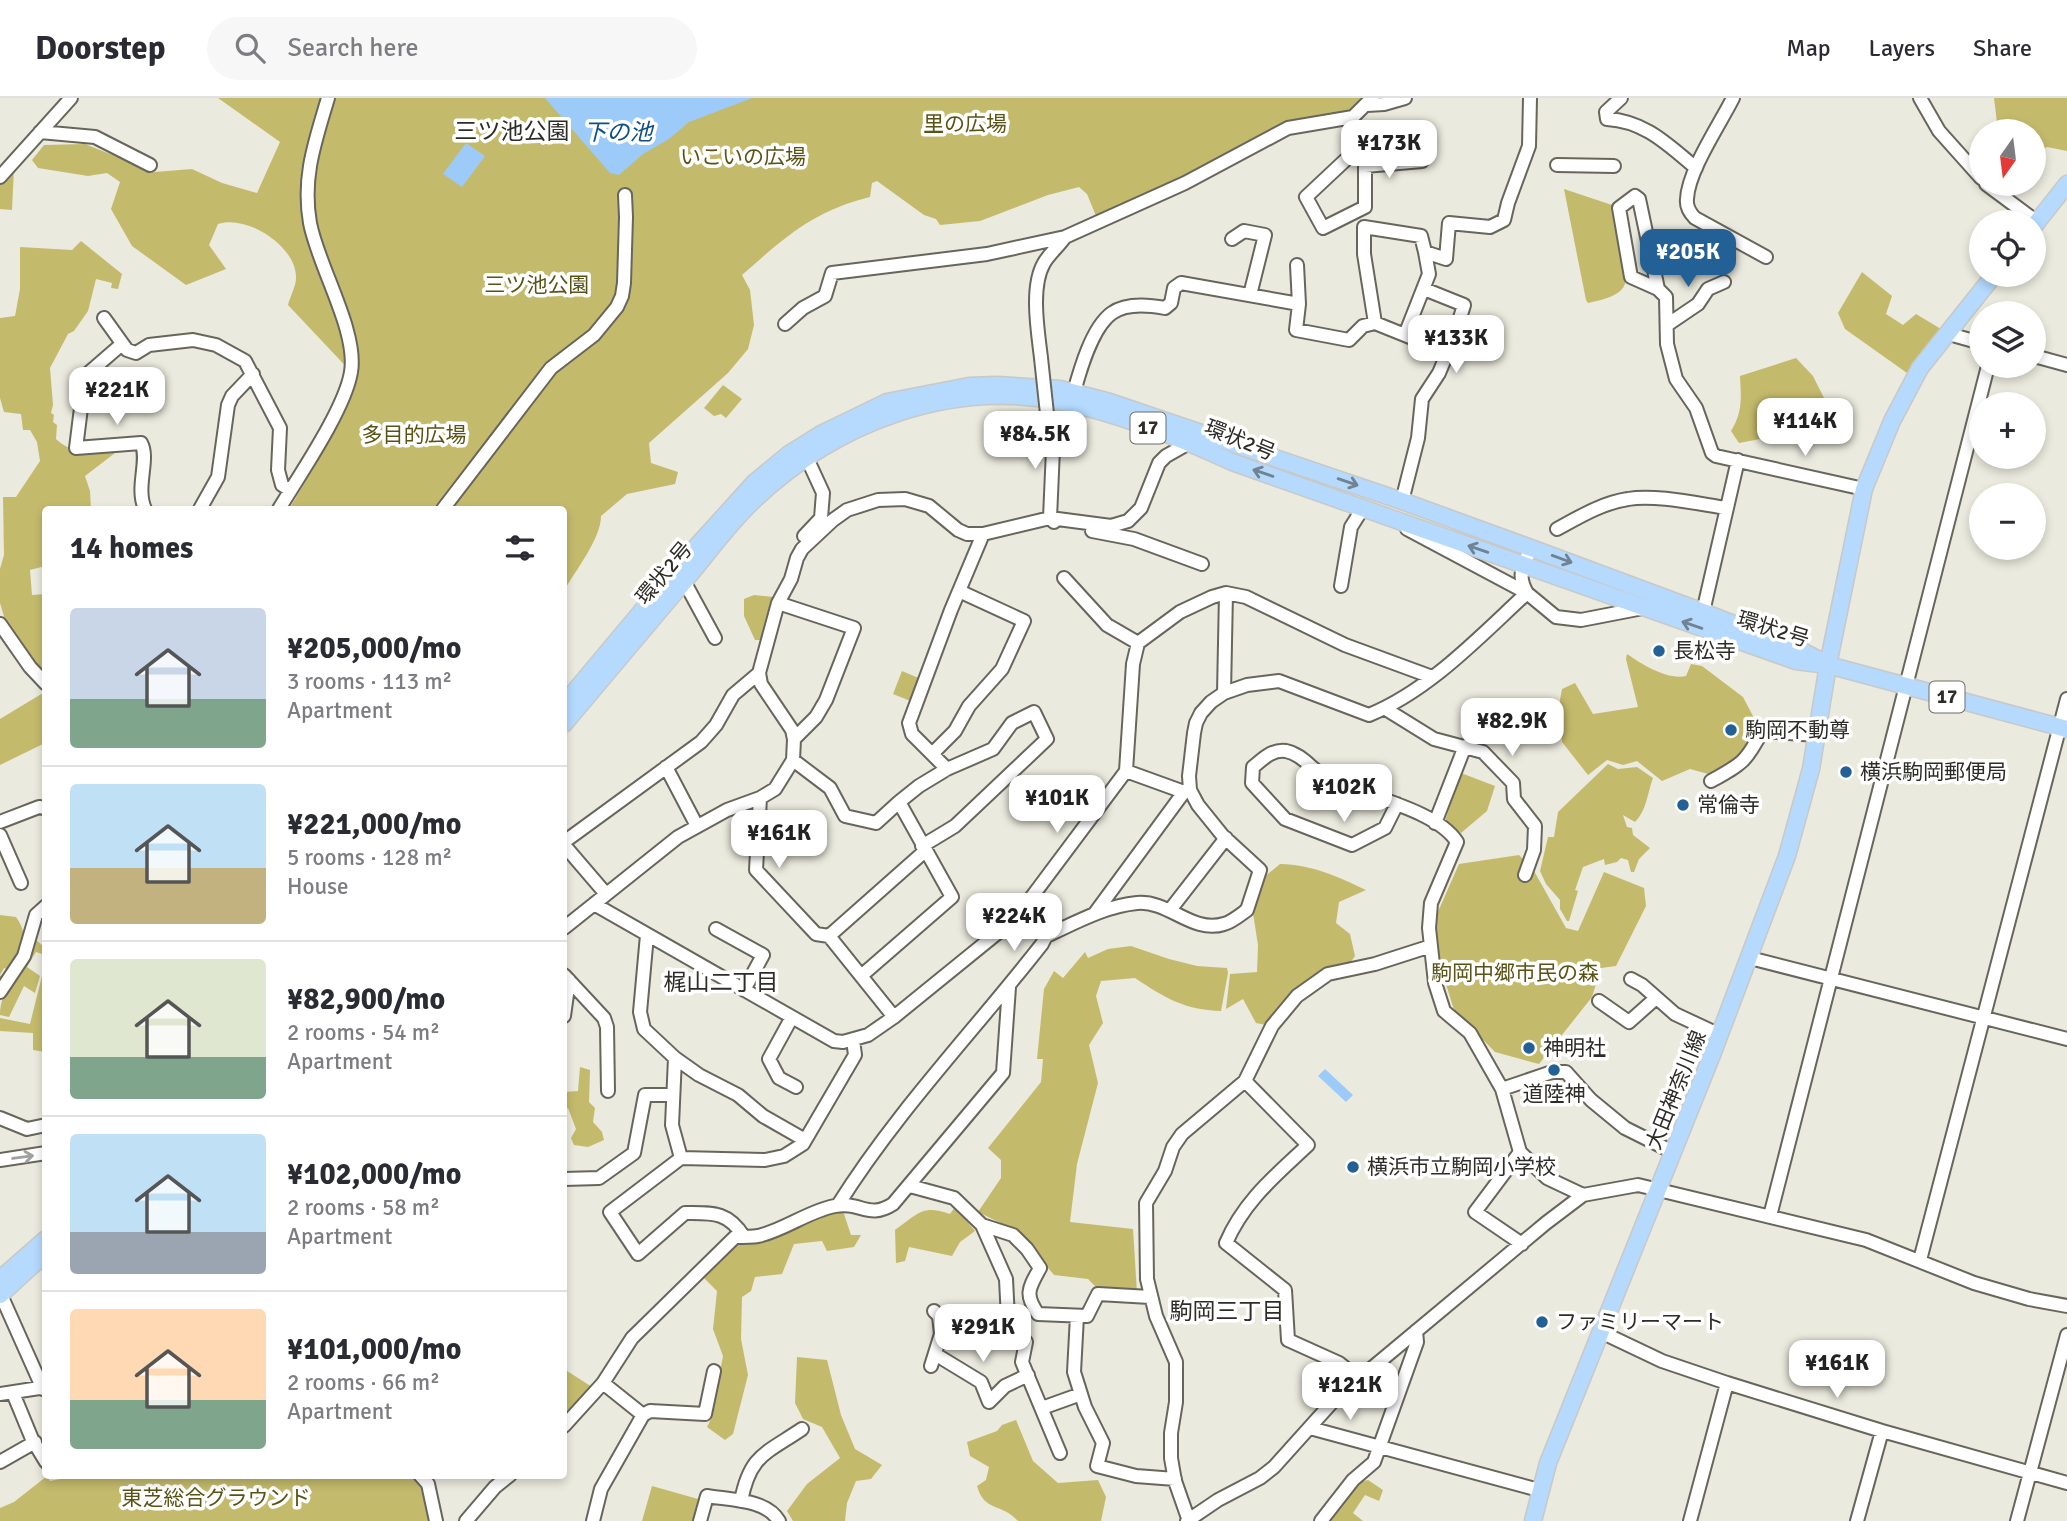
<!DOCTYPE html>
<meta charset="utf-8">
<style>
:root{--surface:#fff;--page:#f7f7f7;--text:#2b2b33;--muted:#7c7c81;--line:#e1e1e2;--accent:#226096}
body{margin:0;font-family:Signika,"Noto Sans JP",sans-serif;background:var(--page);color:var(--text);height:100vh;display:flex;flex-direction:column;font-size:26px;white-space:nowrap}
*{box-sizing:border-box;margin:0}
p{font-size:23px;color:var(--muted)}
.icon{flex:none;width:38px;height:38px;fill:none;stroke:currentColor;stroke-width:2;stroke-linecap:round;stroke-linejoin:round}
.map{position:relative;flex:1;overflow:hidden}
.side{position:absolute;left:42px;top:408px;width:525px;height:973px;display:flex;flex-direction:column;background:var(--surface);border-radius:7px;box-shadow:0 4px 10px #0003}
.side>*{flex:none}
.needle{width:46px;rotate:194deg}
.fabs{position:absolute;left:1969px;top:21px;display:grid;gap:14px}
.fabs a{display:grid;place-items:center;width:77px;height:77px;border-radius:50%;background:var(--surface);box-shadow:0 4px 10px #0003;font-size:35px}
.price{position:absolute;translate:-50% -60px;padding:0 16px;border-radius:14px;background:#fff;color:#222;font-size:23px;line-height:46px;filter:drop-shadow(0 2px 4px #0008)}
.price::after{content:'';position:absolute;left:50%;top:42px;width:21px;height:16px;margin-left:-10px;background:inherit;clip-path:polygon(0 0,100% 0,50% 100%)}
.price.active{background:var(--accent);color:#fff}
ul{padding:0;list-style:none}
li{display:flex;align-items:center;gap:21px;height:175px;padding:0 28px}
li+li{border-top:2px solid var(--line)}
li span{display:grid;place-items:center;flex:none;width:196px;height:140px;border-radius:7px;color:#555}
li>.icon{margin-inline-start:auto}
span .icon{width:84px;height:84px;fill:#fffc;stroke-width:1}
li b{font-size:30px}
h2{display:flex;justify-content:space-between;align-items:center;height:84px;padding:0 28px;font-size:30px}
header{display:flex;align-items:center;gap:42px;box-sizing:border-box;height:98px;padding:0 35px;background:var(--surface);border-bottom:2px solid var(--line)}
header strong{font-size:33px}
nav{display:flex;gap:38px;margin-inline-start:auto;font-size:24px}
.search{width:490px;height:63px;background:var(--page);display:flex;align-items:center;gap:18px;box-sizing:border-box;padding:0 24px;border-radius:38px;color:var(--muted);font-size:26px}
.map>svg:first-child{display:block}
.green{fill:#c4ba6c}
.water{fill:#9ccbf9}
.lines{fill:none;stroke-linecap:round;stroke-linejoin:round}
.minor-casing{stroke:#68665c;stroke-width:16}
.major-casing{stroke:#c8c8c7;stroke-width:19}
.minor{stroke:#fff;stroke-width:12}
.major{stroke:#b5dafe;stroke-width:16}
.minor-bridge-casing{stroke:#68665c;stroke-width:16;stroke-linecap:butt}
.minor-bridge{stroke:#fff;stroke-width:12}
.oneway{stroke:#718392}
.oneway2{stroke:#a0a09e}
.poi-dot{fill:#226096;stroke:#fff;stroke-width:2.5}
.labels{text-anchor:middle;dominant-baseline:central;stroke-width:7;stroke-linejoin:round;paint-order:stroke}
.shield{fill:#fff;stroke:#6c6b68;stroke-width:2}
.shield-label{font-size:19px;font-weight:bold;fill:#2d2c27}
.park-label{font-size:21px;fill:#5a5316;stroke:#fff}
.street-label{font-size:21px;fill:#2d2c27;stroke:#fff}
.poi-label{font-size:21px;fill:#2d2c27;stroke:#fff;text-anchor:start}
.neighbourhood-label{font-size:23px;fill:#2d2c27;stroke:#fff}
.water-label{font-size:23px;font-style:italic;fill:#0f4f83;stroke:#fff}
</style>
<header>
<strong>Doorstep</strong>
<div class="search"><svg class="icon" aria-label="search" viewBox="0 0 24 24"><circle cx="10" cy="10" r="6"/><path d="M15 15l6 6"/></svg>Search here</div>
<nav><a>Map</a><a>Layers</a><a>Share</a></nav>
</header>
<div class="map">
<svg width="2067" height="1423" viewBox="0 0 2067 1423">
<rect width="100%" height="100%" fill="#ebeade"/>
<path class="green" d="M218,0h1148l-16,14 -68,15 -98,53 -67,30 -21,6 -9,-22 -8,-7 -31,8 -68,26 -40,4 -4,-6 -12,-4 -47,-34 -5,2 -2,14c-57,14 -86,41 -128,78l8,15 4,35 -6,24 -20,24 -79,70 2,20 27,9 -3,12 -48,10 -26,22c0,23 -26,55 -37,75v-82h-275l29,-48 -3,-2 39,-84 -66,-70c2,-8 8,-19 8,-27 1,-32 -50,-64 -78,-54l-9,21 17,24 -40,16 -54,-39 -21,-37 9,-27 -13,-9 -19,3 -50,-8 -6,-8 12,-15 41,-1 70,28 37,-3 30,14 35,10 23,-51z
M1994,0h73v53l-20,-4 -13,7v-23h-36z
M14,70l-2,42 -12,-1v-26z
M1564,91l51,17c3,14 6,29 9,44 7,37 3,45 -36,53l-2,-3z
M81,143l41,33 -4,15 -7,-1 1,-5 -16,-4 -8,32 -14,20 -6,3 -18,34 3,37 -2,8 3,2 -1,7 4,3 -1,14c21,20 49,11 76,9v3l-17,2 -30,23 5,15 1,18h-45l-1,57 -15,4 2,25 13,-1v81l-39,-52 -6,-20v-34l4,-14 -1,-58h13l24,-36 -3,-19 -7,-12h-7l-2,-16 -17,-2 -4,-14v-80l15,-2 5,-27v-42l52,3z
M1862,174l30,24 -6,18 17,11 13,-11 25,15 -34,44 -62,-44 -7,-16z
M1796,260l17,18 18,36 -33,20 -59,11 -8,-12c12,-19 10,-34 9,-55z
M723,287l19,14 -16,19 -5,-4 -7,2 -10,-8z
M754,497l20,2 -11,43h-8l-11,-24v-17z
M1627,556c16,11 40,26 59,22l5,-12 11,2 41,31 11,21v11l-11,25 -31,21 -22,-6 -28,12 -25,-20 -14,4 -16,-5 -19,15 -26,-33 -2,-42 2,-11 13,-6 18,31 45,-7 -12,-48z
M902,573l19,8 -8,23 -20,-8z
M43,595l3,3 -1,47 -45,22v-46z
M1608,666l10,5 19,-2 16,11c-6,16 -6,32 -18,44l-12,-7 4,12 5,1 1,7 17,13 -11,11 -5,13h-3l-3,-12 -7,-2 -4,4 -12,3 -1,-6 -21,8 -8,23 3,1 -9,30h-2l-7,-12v-9l-14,-16 -6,-13 8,-34h6l4,-25z
M1461,675l34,13 -8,25 -26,22 -16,-12z
M1519,757l5,5 -3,14 13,-3 32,57 12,3 26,-59 40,16 2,18 -30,60 -15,2 -9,29 -53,67 -44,-12 -41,-42 -13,-42 -8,-45 26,-59z
M1280,766c33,1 57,12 86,26l-27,12 -3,21 14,11 5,22 -5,7 -24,7 -60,55 -10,-2 -13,-24 -17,10 4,-35 27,-2 1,-27 -5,-32 10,-35z
M0,817l16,2c15,21 5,32 -7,53l-5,-2 -4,7 3,4 -3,5z
M35,841l10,9 -3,6 -6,-2 -9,15 13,9 -5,17 -11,-7 -15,31 -9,-2c0,-26 22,-53 35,-76z
M1131,848l38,13 28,7 30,2 1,5 -7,38c-36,-1 -56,-13 -86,-33l-34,3 -5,15 7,27 -14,22 9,38 -21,81 -7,58 63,7 4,64 -38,-3 -11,-11 -34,-4 -37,-44 -39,-19 23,-34v-18l-13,-12 53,-66 2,-23h-6l7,-70 10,-18 9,7 22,-26 3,6 20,-9z
M42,878l4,2 -1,74 -12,-2v-17l-33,-2v-13l30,6z
M580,969l10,3 -1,32 6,6 -2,14 9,10 2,8 -16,7 -14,-2 -3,-7 5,-9 -8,-21 -4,3v-19l14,-1z
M955,1109l20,24 -15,11 -8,14 -43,-9 -4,14 -9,2 -1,-33c23,-16 27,-26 55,-16z
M843,1113l8,24h10l-7,12 -27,4 -5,-10 -28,3 -12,30 -27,3 -4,14 -9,6 -1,42 7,36 -15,59 -8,6 -18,-13 4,-8 12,-63 -10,-27 4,-38 -15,-15 32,-33 90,-29z
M797,1259l30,3 14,55 14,34 27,16 -11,14 -15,2 -9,22 -2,18h-52l-6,-10 20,-27 33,-26 -18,-31 -19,-8 -8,-16z
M564,1271l28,18 -28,32z
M1016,1322l17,41 25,22 40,-3 8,17 -5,24h-83c-16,-18 -34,-9 -41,-35l9,-6 3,-13 -19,-11 -3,-14 30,-11 5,-6z
M81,1377l97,2 7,-2h229l9,6 9,40h-432v-13l14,-6 33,-26 3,5z
M1368,1382l15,10 -4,11 -14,-6 -12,18 10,8h-34l30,-39z
M652,1388l46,13 -6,22h-50z"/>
<path class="water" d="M545,0h207l-63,24 -20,17 -26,15 -24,21 -9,-2z
M466,45l19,13 -23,31 -19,-13z
M1325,971l28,26 -7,7 -28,-26z"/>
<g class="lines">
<defs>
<path id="minor" d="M1621,0l-15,14 1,7c38,2 61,26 89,49
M1733,0c-13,26 -45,73 -46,101 -1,8 3,14 8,19l71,39
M1920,0l19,33 42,47
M1367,7l17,-1 21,-6
M1353,19l1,35 -48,45 17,31 42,-21v-41l57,-5
M40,34l55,5 55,28
M1557,67l57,1
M0,79l71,-79
M1986,86l51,38
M1232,141l12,-8 21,4 -15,60
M1297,167l2,39 -3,26 53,10 14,-14 12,-3 72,29
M1658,191l-19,-90 -4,-3 -16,12 12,69 27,12 8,8 1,47 9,35 20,29 16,45 4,3 148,33
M104,220l23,32 9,3 13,-8 44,-5 23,5 29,16 35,67 -2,42 4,15 8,5
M1375,225l-11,-69v-27l57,9 4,16 21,7 3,-36 41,4 14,-7 4,-17 21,-57 1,-48
M785,226l18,-16 22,-12 7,-23 155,-19 78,-17 120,-54 103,-55 65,-11 19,-19
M1667,227l31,-21 10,-15 16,-7
M1949,233l7,5 25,7
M1405,237l24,-61 -4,-22
M122,246l-37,32 -9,72 65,-5c9,16 -6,44 4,66
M2034,258l33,9
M1041,260c-3,-26 -11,-71 3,-95 5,-9 15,-17 21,-26
M1074,294c6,-22 18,-65 38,-79 14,-10 37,-8 53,-5l6,-5 3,-15 7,-5 118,21
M1048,325l5,26 -3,69 4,4
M1402,403l16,-63 4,-39 17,-26 15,-36 10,-32 -40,-16
M200,411l18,-32 10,-72 4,-9 21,-22
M279,411c20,-33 66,-100 72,-137 7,-41 -33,-106 -41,-149 -8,-46 5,-81 18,-125
M443,411l108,-141 43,-33 23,-28 5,-11 2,-13 2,-66 -1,-22
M1407,431l120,64 29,24 25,3 62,-12
M1557,431c22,-12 45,-26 71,-30 27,-5 71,5 99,9
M1092,433l42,8 68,25
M804,438l17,-18 2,-25 -17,-37
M1064,480l43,47 31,18
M684,483l31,57
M1341,488l10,-59 12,-19
M1527,495c-11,-19 -3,-27 4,-45
M778,505l76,25 -28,72 -10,17 -22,22
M1703,514l35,-152
M0,526l30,43 16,17
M1224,595l2,-100
M1384,610l50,31 49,13 30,31 1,16 21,27 -1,24 -9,25
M932,656l23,-23 14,-25 33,-37 22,-48 -65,-30
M793,662l37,28 15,28 31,7 23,-21 53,95 -91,79
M666,669l31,59
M947,671l-35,-35 -3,-11 42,-113 32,-76
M1126,673l58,21
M1711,683c31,-17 35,-19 51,-50l54,4
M760,700l-4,72 60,64 13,2 65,81
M899,704l20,-16 28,-17 46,-20 19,-26 22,-11 13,27 -92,87 -33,20
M1397,706l-12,24 -33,17 -67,-26 -33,-36 1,-16c10,-8 19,-18 33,-16 15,3 24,16 36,24 35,20 114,33 135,67l-26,61 -2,25 6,55 9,28 26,22 32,56 18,63 27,26 36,17
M0,724l39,-15 7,1
M1435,725l30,-77
M0,737l21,48
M564,744l137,-100 15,-17 17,-30 26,-22
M564,747l42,49
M594,806l240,137 9,1 25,-7 26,-18 122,-99 110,-147 7,-107 5,-21 42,-31 32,-15 14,-4 20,4 99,48 87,32
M1170,812l56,-72
M1095,815l89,-121 6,-2
M1016,820l30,18
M564,830l114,-91 49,-27 33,-12 15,-9 18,-29 1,-21 -2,-9 -31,-46 -2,-11 19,-70 13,-24 6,-21 5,-9 31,-29 14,-10 31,-10 27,-1 24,7 29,24 9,4h16l67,-16 61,8 17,-5 13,-13 18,-45 7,-7 23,-13
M716,831l47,26 -19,35
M647,837l-7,77 4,17 31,29 -3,67 9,33
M829,838l96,-85
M1750,860l317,81
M564,877l40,43 3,9 1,64
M1631,881l11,6 33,29 45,21
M0,894l24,-36 12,-41 10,-9
M1599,903l30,21 27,-24
M564,918l5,-36
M792,919l-23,42 10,19 17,9
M675,960l24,17 39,20 25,21 42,24
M1245,983l63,64c-33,31 -64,56 -82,98l59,47 3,50 51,23 20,16
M1502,991l50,-17h14l25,28 34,28 48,24
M0,1020l27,11 19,-4
M1520,1054l-45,60 47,32
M0,1062l46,-7
M564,1081l35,-1 35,-25 11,-58h28
M910,1088l44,12 28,27 31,10 14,14 13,19c-11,20 -16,26 -2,46l49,2 11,-22 52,3
M838,1107c59,-94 136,-174 204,-261l4,-8c29,-13 59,-30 91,-33 32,-3 55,31 87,21 8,-2 16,-9 23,-14l13,-40 -37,-34 -25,-31 -8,-15 -1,-14 5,-43 2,-10 5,-10 10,-11 13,-9 23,-8 32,-4 90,34c61,-25 110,-78 158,-122
M1770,1118l218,-850
M982,1127l24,54 2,40 18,23 -4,20 38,91
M744,1139c-16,-26 -32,-24 -59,-24l-47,41 -28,-42 71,-54 84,2 19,-4 19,-12 52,-89 -2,-15
M1920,1162l147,-561
M1,1197l42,94
M1077,1218l-3,56 11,35 18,36 -6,23 39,10 39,3
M1601,1234l61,29 65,22 155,48 185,52
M935,1256l46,28 8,20 16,-16 23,-11
M931,1268l10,-32 -2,-18 -5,-5
M13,1295l19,46 14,23
M0,1296l46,-7
M1042,1310l39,-14
M643,1317l7,-4 55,3 9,-43
M564,1328l39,-43 29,-45 103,-101c8,0 16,0 23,-1 27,-6 50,-25 77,-30 26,-5 33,14 58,-2l110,-131 6,-86
M1310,1330l229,62
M0,1364l35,-20
M420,1377l8,9 8,37
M741,1403c9,-46 24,-47 61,-72
M466,1423l29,-34 15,-12
M593,1423l8,-32 42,-74 -40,-32
M700,1423l7,-25c23,4 59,3 72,25
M1187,1423l31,-21 42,-22 14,-11 62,-69 210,-175 37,-28 55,-10 228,55 108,43 55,16 38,7
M1189,1423l-14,-40 -4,-23v-25l5,-31v-40l-20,-46 -9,-37 -1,-76 19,-32 8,-24 9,-13 63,-53 27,-55 25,-30 31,-22 47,-10 56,-18
M1321,1423l32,-41 21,-18 43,-120 -1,-11
M1690,1423l37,-138
M1857,1423l25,-90
M2017,1423l50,-186"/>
<path id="major" d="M2034,128l33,-42
M564,606l123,-147 68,-75 34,-28 32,-20 66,-32 82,-16 28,-1 63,4 50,13 292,99 129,47 172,64 99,39 17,9
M564,626c41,-48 82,-97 123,-146 21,-25 41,-53 65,-76 82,-79 197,-123 310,-100 59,12 116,35 170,60l564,199 32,4 239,64
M0,1181l46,-40
M0,1197l46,-42
M1533,1423l15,-58 164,-408 75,-199 24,-87 17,-104 36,-176 28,-68 28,-53 74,-93"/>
</defs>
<use href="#minor" class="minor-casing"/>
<use href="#major" class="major-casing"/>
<use href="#minor" class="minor"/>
<use href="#major" class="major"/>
<defs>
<path id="minor-bridge" d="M1041,260l7,65"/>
</defs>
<use href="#minor-bridge" class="minor-bridge-casing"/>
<use href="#minor-bridge" class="minor-bridge"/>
</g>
<defs><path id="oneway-shaft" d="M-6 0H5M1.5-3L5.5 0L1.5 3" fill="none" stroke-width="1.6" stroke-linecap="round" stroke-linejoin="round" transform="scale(1.75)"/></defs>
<g class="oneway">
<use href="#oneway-shaft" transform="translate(1263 375) rotate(-161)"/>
<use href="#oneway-shaft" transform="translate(1348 384) rotate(19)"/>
<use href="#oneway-shaft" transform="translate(1478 451) rotate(-161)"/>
<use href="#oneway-shaft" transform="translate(1562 461) rotate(20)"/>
<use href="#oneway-shaft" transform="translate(1692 527) rotate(-161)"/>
</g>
<use class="oneway2" href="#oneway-shaft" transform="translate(23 1059) rotate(-8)"/>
<g class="poi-dot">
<circle cx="1659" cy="553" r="7"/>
<circle cx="1731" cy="632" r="7"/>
<circle cx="1846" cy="674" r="7"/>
<circle cx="1683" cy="707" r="7"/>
<circle cx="1529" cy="950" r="7"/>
<circle cx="1554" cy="972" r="7"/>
<circle cx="1353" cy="1069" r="7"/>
<circle cx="1542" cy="1224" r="7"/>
</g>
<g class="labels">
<g class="shield">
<rect x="1130.5" y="314.5" width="35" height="31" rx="5"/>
<rect x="1929.5" y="583.5" width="35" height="31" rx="5"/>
</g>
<g class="shield-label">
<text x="1148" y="330">17</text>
<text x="1947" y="599">17</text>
</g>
<g class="park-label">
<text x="965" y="26">里の広場</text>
<text x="743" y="59">いこいの広場</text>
<text x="537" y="187">三ツ池公園</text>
<text x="414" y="337">多目的広場</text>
<text x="1515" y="875">駒岡中郷市民の森</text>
<text x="216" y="1400">東芝総合グラウンド</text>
</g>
<g class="street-label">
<text transform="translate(1240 342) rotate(22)">環状2号</text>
<text transform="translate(664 475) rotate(-50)">環状2号</text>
<text transform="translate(1773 531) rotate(17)">環状2号</text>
<text transform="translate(1676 992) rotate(-68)">大田神奈川線</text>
</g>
<g class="poi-label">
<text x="1673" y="553">長松寺</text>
<text x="1745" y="632">駒岡不動尊</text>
<text x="1860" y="674">横浜駒岡郵便局</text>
<text x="1697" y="707">常倫寺</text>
<text x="1543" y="950">神明社</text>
<text x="1554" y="996" text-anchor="middle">道陸神</text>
<text x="1367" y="1069">横浜市立駒岡小学校</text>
<text x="1556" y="1224">ファミリーマート</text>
</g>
<g class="neighbourhood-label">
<text x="512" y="33">三ツ池公園</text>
<text x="721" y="884">梶山二丁目</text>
<text x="1227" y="1213">駒岡三丁目</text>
</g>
<g class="water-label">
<text x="618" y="34">下の池</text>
</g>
</g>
</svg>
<div class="fabs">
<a><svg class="needle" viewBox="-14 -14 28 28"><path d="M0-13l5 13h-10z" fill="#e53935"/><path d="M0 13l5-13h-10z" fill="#7c7c81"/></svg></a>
<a><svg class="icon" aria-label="locate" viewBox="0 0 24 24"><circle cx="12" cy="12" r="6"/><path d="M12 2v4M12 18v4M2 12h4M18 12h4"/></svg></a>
<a><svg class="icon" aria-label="layers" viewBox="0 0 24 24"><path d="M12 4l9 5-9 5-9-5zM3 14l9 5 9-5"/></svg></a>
<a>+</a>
<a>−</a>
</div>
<b class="price" style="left:1389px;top:82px">¥173K</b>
<b class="price active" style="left:1688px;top:191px">¥205K</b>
<b class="price" style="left:1456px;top:277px">¥133K</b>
<b class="price" style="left:117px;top:329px">¥221K</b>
<b class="price" style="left:1805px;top:360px">¥114K</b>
<b class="price" style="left:1035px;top:373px">¥84.5K</b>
<b class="price" style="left:1512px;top:660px">¥82.9K</b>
<b class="price" style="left:1344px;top:726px">¥102K</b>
<b class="price" style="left:1057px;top:737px">¥101K</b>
<b class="price" style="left:779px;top:772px">¥161K</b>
<b class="price" style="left:1014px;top:855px">¥224K</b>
<b class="price" style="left:983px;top:1266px">¥291K</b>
<b class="price" style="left:1837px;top:1302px">¥161K</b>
<b class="price" style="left:1350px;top:1324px">¥121K</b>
<section class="side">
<h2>14 homes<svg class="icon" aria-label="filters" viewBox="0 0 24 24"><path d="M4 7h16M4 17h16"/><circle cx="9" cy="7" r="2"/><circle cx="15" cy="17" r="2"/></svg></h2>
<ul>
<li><span style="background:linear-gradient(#c9d6e8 65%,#7fa58c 0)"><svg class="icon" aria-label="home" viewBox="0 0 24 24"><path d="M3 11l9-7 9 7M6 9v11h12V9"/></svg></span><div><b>¥205,000/mo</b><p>3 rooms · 113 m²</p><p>Apartment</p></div></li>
<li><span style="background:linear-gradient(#bfe0f5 60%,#c2b280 0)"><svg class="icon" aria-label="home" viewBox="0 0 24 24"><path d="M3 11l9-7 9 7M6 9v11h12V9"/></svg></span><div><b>¥221,000/mo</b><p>5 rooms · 128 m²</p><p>House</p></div></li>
<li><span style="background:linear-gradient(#dfe7d0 70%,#7fa58c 0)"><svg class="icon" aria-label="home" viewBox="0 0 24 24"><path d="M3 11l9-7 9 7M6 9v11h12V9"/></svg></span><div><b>¥82,900/mo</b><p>2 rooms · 54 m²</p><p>Apartment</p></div></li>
<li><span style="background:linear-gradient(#bfe0f5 70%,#9aa5b1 0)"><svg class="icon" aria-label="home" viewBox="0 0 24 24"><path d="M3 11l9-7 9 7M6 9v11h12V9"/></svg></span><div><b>¥102,000/mo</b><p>2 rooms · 58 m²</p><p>Apartment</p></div></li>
<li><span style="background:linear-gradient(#ffd9b3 65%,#7fa58c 0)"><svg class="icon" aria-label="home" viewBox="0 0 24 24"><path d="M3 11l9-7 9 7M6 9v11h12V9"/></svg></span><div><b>¥101,000/mo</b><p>2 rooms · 66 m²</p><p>Apartment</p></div></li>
</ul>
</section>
</div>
